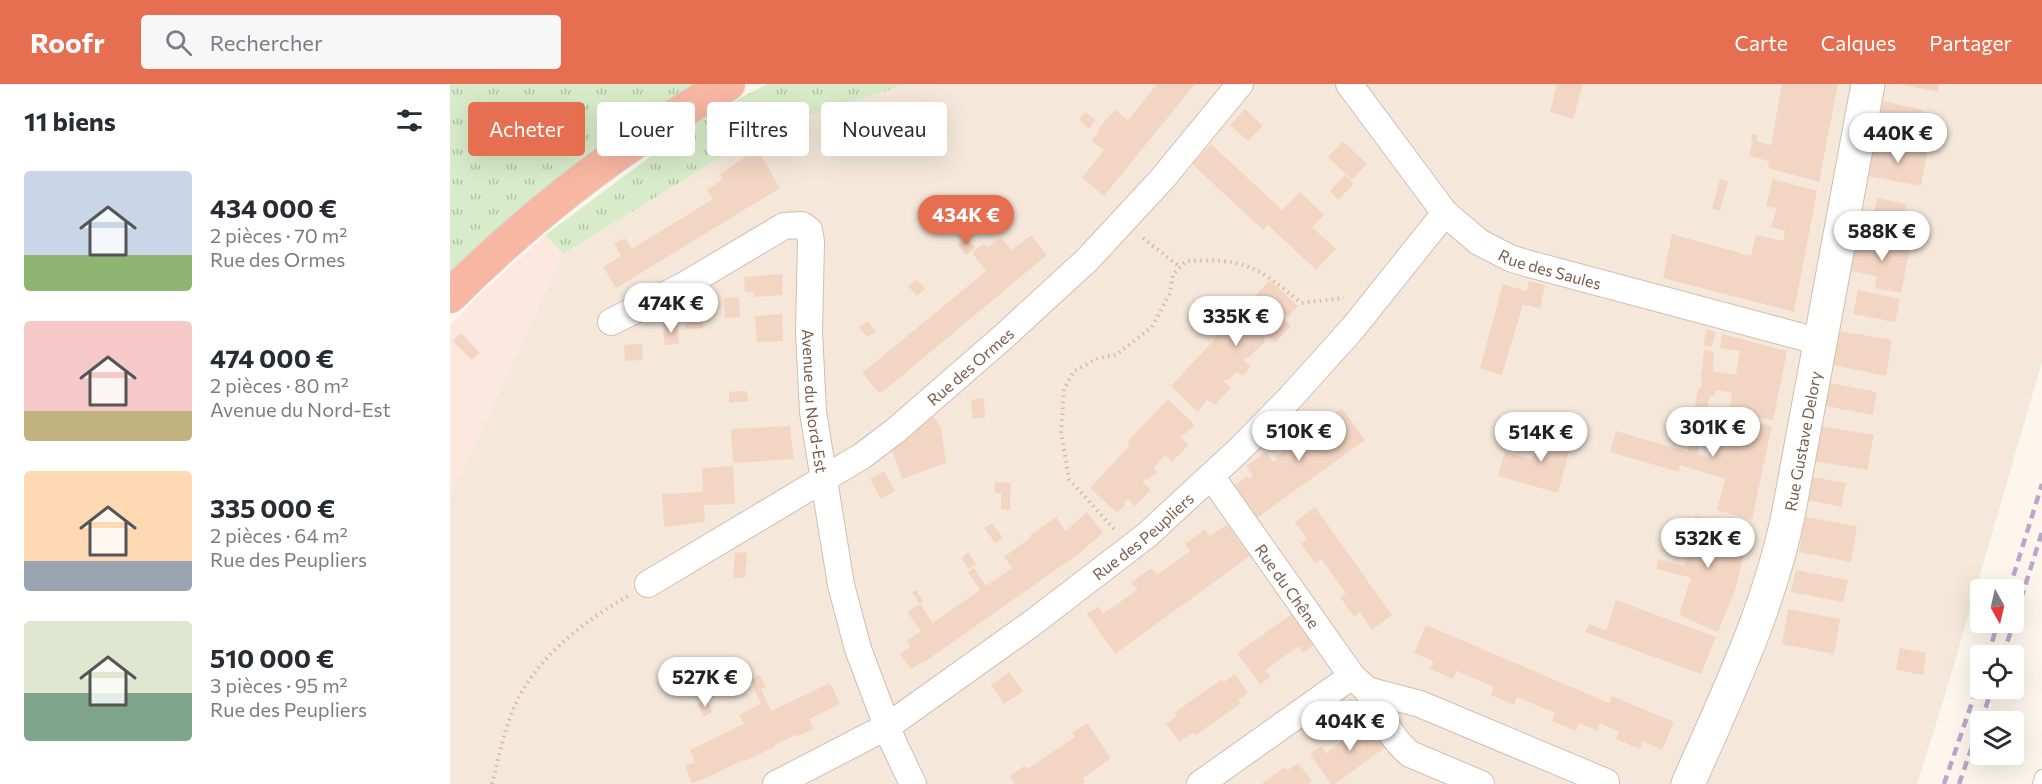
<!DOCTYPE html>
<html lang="fr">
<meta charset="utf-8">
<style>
:root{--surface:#fff;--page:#f7f7f7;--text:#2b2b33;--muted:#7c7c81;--accent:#e76f51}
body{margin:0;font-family:Commissioner,sans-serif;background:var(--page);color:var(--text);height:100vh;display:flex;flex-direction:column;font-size:22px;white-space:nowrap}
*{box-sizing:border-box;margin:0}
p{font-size:20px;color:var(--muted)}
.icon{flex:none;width:33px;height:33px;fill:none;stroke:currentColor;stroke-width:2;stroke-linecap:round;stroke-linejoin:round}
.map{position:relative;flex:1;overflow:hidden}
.drawer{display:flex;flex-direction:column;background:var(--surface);width:450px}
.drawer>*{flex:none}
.hud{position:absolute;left:18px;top:18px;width:570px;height:54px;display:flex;gap:12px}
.needle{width:39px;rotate:172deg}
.tools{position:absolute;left:1520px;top:495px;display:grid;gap:12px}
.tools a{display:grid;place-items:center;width:54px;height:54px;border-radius:6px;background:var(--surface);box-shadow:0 6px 24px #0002;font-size:30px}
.price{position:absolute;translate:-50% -51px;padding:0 14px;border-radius:21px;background:#fff;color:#222;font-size:20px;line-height:39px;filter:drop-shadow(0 2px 3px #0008)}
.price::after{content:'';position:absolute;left:50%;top:36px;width:18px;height:14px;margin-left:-9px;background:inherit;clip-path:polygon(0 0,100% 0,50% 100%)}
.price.current{background:var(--accent);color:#fff}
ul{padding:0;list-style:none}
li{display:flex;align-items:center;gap:18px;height:150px;padding:0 24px}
li span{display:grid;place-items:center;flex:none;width:168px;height:120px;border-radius:6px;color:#555}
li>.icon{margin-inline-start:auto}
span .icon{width:72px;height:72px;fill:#fffc;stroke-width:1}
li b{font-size:26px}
h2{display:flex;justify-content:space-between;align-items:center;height:72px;padding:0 24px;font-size:26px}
.tag{padding:0 21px;border-radius:6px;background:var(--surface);box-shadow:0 6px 24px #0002;font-size:21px;line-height:54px}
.tag.current{background:var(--accent);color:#fff}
header{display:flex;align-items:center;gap:36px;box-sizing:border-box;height:84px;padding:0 30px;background:var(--accent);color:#fff}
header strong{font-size:28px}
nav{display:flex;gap:33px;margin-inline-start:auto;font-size:21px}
.search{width:420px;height:54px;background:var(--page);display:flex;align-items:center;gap:15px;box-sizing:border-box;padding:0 21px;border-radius:6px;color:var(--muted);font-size:22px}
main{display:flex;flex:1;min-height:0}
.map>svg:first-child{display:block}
.residential{fill:#f5e8da}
.commercial{fill:#fde8e0}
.grass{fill:url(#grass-tufts)}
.building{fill:#f3d5c3}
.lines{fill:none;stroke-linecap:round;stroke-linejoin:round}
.service-casing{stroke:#d1beb0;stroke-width:16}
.minor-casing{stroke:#d1beb0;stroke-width:28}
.tertiary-casing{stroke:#d1beb0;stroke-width:35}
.motorway-casing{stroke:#dad1cd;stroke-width:35}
.path{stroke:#d9b8a5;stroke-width:4;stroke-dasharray:1.5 4.5;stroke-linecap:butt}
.service{stroke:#fff;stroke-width:14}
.minor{stroke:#fff;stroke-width:26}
.tertiary{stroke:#fff;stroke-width:33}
.motorway{stroke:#f7b7a3;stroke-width:33}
.rail{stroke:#b9a8c9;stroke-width:4.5;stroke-dasharray:9 6;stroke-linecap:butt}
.labels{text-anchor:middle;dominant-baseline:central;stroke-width:4.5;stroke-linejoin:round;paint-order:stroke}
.street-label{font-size:16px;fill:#7a5c4d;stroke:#fffaf3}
</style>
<header>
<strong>Roofr</strong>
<div class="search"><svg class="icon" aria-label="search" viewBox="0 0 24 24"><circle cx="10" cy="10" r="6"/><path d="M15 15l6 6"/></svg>Rechercher</div>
<nav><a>Carte</a><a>Calques</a><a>Partager</a></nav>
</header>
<main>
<section class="drawer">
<h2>11 biens<svg class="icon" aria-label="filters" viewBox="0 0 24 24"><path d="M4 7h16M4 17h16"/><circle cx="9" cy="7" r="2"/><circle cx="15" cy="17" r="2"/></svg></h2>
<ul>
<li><span style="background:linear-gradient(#c9d6e8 70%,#8fb573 0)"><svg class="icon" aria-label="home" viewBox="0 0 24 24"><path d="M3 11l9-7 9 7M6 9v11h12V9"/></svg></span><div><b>434 000 €</b><p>2 pièces · 70 m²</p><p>Rue des Ormes</p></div></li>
<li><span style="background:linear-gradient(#f6c9c9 75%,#c2b280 0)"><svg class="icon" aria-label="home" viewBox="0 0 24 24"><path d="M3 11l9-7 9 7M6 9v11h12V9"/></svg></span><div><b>474 000 €</b><p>2 pièces · 80 m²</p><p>Avenue du Nord-Est</p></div></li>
<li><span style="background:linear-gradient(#ffd9b3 75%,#9aa5b1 0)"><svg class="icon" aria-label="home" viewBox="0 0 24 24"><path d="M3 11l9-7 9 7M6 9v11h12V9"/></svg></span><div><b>335 000 €</b><p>2 pièces · 64 m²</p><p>Rue des Peupliers</p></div></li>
<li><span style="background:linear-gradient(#dfe7d0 60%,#7fa58c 0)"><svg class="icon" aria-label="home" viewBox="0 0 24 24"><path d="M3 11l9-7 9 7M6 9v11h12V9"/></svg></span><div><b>510 000 €</b><p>3 pièces · 95 m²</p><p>Rue des Peupliers</p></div></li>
</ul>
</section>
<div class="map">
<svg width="1592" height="700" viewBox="0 0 1592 700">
<defs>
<pattern id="grass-tufts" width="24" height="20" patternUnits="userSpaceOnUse" patternTransform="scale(1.5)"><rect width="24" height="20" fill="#d8ecc9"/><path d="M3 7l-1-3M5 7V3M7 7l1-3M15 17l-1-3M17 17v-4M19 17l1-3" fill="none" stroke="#b4c2a5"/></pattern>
</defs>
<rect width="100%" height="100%" fill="#fdf6ec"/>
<path class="residential" d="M457,0h1135v278l-99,340 -26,82h-1467v-287l113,-243 204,-125z"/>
<path class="commercial" d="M95,151l18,19 -113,243v-171l27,-29z"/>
<path class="grass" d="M0,0h249l-249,194z
M317,0h140l-140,45 -204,125 -18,-19 156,-116z"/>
<path class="building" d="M707,0h38l-91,112 -22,-18 22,-28 -12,-9 7,-10 -1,-2 17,-19 13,10z
M1107,0h26l-10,35 -23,-7z
M1332,0h56l-19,98 -51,-14 1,-7 -20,-5 4,-16h-2l1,-6 6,1 -2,6 15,4z
M1450,0h39l-1,8z
M1433,17l40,9 -4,21 -41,-7z
M795,25l18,17 -15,15 -18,-16z
M635,28l11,8 -7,9 -10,-9z
M893,57l24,23 -15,16 -24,-23z
M1425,58l52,10 -6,34 -53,-10z
M761,60l71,66 18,-18 24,23 -12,12 24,22 -20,21 -48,-45 -5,5 -71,-66z
M307,65l23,39 -164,100 -13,-21 18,-11 -7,-12 11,-6 7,11 81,-50 -6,-9 16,-11 -3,-5z
M895,91l9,9 -16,16 -8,-9z
M1270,95l8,2 -8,30 -8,-2z
M1323,95l44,12 -23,121 -131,-34 9,-44 79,22 5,-21 27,6 2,-10 -14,-4 6,-19 -11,-2z
M1427,114l29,6 -4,21 -29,-6z
M581,151l16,20 -167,139 -18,-21 124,-102 -14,-18 12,-10 4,4 13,-9 11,12z
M1407,152l53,10 -9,47 -26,-5 2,-12 -26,-5z
M517,154l8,10 -9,7 -8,-11z
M332,190v21l-28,2v-5h-9l-1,-15z
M467,195l8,10 -8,7 -9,-10z
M820,196l28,26 -10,11 -2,-2 -3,4 8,7 -16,17 -8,-7 -4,4 2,2 -17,16 -1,-1 -3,3 7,7 -9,9 -5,-5 -9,9 -2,-1 -2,2 7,7 -16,17 -8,-6 -9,13 -27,-26z
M1079,197l16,4 -5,24 -17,-5 -21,71 -22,-7 23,-84 23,7z
M1408,206l42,9 -5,23 -42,-8z
M289,213l1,20 -15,1 -1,-20z
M253,228v16l-18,1 -1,-16z
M332,230l1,27 -26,1 -2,-26z
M418,237l8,10 -9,6 -8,-10z
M227,239l2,21 -15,1 -1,-21z
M1257,245l9,3 -4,15 -9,-2z
M1390,247l52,9 -6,36 -53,-11z
M11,249l19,20 -8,7 -19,-19z
M1272,250l65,17 -14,69 -44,-8 3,-19 -16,-3 -2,6 -4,-1 -3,13 -12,-2 3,-19 3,1 1,-8h-1l3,-30 10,2 -1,19 23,4 4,-24 -20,-3z
M182,260h10l1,16 -18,1 -1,-16z
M1380,299l47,9 -4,23 -48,-9z
M297,307l1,10 -19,2v-11z
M534,314l1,19 -12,2 -2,-19z
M718,315l27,26 -14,12 8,8 -17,17 -7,-7 -11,13 3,4 -9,8 -2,-1 -3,3 8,8 -16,16 -7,-7 -4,3 2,2 -9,9 -27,-25 40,-43 -3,-3z
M892,324l23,32 -108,78 -23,-32 14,-10 1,3 4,-3 -7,-10 20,-14 7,10 4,-3 -2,-2 26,-20 2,3 4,-3 -7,-9 20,-15 7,10 4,-3 -2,-3z
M1244,327l78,15 -20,94 -35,-10 8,-31 -45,-14 -1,7 -69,-20 6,-21 72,21 5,-26 9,3 -5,25 13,5 4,-21 -8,-3 1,-10 -15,-3z
M482,332l9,11 5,36 -44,16 -10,-29z
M340,342l4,33 -61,4 -2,-34z
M1100,342l24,7 -16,60 -60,-17 7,-24 26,7 3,-5 9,-1z
M1371,342l53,9 -7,35 -52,-9z
M283,382l2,38 -31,1 1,17 -41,5 -2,-33 41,-2 -1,-24z
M434,387l11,20 -14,8 -11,-20z
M1362,393l34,6 -5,24 -33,-7z
M545,398l16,1 -1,27 -9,-1v-16h-6z
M865,423l77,108 -20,15 -12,-18 -6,5 -14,-20 6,-4 -25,-34 -6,4 -14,-19 6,-5 -12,-17z
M637,428l16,21 -22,19 -158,111 -1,-1 -11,7 -11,-15 11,-8 -4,-5 14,-10 -14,-19 13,-8 -8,-12 4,-2 7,11 -3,3 13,19 47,-33 -12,-18 6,-4 12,18 26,-18 -8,-11 26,-19 -1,-2 27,-19 10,14z
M1245,432l54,15 -13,57 -18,44 -39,-17 12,-37 -35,-9 2,-10 26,7 5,-22 -6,-2 -1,4 -14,-3 4,-19 14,4 -1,5 6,2z
M1355,433l52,9 -6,36 -52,-10z
M542,439l11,15 -8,5 -11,-15z
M777,440l23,32 -135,98 -28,-40 11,-7 5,7 34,-24 -6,-7 10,-8 11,-7 5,7 33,-24 -5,-7 20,-15 5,7z
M285,468l12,1 -2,25 -12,-1z
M518,468l8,12 -7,5 -8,-11z
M1346,486l52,10 -5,22 -52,-10z
M1166,516l100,37 -15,37 -116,-42 4,-8 17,7z
M1338,525l52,10 -6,35 -52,-10z
M842,530l22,31 -11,8 -4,-7 -17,12 -16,12 5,7 -11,7 -23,-31z
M976,541l183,78 3,-7 62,26 -12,28 -19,-9 -3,8 -24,-10 3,-7 -19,-9 -3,8 -18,-8 -3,8 -24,-10 3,-8 -38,-16 -3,8 -23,-10 3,-8 -37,-16 -4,8 -23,-10 3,-8 -19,-8z
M1450,564l26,5 -3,22 -27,-5z
M559,588l14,19 -19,13 -13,-19z
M785,590l13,19 -10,7 2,4 -45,32 -2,-3 -14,9 -13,-18 11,-8 -3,-3 48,-34 2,3z
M310,591l6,12 -5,2 10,22 59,-28 10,21 -31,15 5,10 -17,7 -1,-1 -22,10 1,2 -31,14 -1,-1 -39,19 -12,4 -7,-17 10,-4 -5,-12 54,-26 -5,-9 22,-11 -11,-24z
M257,616l5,12 -8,5 -6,-12z
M914,631l23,31 -52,38h-4l-21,-30 11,-8 5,7 32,-24 -4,-6z
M637,639l24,35 -28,20 2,4 -2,2h-68l-5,-8 14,-10 3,3 48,-32 -3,-4z
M848,679l14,18 -4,3h-47l24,-17 3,3z"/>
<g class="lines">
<defs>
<path id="service" d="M1590,700l2,-7"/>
<g id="minor">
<path id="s1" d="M899,0l96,129 34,29 31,16 16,5 295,79"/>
<path id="s2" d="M161,238l72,-36 101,-60 18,-1 7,5 2,12 -2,90 4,80 28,173 17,64 35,93 20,42"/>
<path id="s3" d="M761,392l141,200 15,14"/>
<path id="s4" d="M198,500l214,-128 33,-25 107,-93 85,-78 76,-82 77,-94"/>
<path id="s5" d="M326,700l112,-58 143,-102 116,-89 93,-86 51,-52 62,-69 92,-115"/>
<path d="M750,700l152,-108"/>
<path d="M1031,700l-71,-30c-20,-16 -30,-41 -43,-64l53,14 186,78 -1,2"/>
</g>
<g id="tertiary">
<path id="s6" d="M1238,700c39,-89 82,-177 101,-273l79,-427"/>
</g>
<path id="motorway" d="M0,212c82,-82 177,-155 278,-212"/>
</defs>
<use href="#service" class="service-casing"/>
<use href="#minor" class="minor-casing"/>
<use href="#tertiary" class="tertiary-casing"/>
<use href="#motorway" class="motorway-casing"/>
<path class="path" d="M693,154l37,29
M664,445l-45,-50 -8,-46 3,-44 10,-18 24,-13 18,-3 36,-28 18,-34 3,-19 13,-13c57,-3 72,5 115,42l43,-5
M42,700c6,-24 11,-49 20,-72 21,-52 69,-89 116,-116"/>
<use href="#service" class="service"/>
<use href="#minor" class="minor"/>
<use href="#tertiary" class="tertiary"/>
<use href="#motorway" class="motorway"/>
<path class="rail" d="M1559,506l33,-106
M1538,572l10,-34
M1553,572l39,-124
M1531,638l11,-34
M1494,700l36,-105
M1509,700l21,-60"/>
</g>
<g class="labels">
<g class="street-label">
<text stroke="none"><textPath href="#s1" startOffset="282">Rue des Saules</textPath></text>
<text stroke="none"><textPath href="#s4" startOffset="390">Rue des Ormes</textPath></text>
<text stroke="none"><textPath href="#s2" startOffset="396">Avenue du Nord-Est</textPath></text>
<text stroke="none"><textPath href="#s6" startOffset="363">Rue Gustave Delory</textPath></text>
<text stroke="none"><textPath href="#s5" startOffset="444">Rue des Peupliers</textPath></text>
<text stroke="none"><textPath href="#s3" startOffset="134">Rue du Chêne</textPath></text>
</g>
</g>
</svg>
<div class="tools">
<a><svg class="needle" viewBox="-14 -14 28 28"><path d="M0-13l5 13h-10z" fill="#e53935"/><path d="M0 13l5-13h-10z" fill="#7c7c81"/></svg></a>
<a><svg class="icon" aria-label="locate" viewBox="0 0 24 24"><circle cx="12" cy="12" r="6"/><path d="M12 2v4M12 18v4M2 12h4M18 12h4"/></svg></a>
<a><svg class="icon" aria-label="layers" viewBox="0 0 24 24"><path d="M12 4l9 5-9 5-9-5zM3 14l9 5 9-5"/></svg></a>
</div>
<b class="price" style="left:1448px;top:80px">440K €</b>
<b class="price current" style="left:516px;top:162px">434K €</b>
<b class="price" style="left:1432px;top:178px">588K €</b>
<b class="price" style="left:221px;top:250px">474K €</b>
<b class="price" style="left:786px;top:263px">335K €</b>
<b class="price" style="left:1263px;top:374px">301K €</b>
<b class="price" style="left:849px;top:378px">510K €</b>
<b class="price" style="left:1091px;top:379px">514K €</b>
<b class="price" style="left:1258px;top:485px">532K €</b>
<b class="price" style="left:255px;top:624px">527K €</b>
<b class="price" style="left:900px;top:668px">404K €</b>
<div class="hud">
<a class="tag current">Acheter</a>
<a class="tag">Louer</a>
<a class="tag">Filtres</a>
<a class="tag">Nouveau</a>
</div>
</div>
</main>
